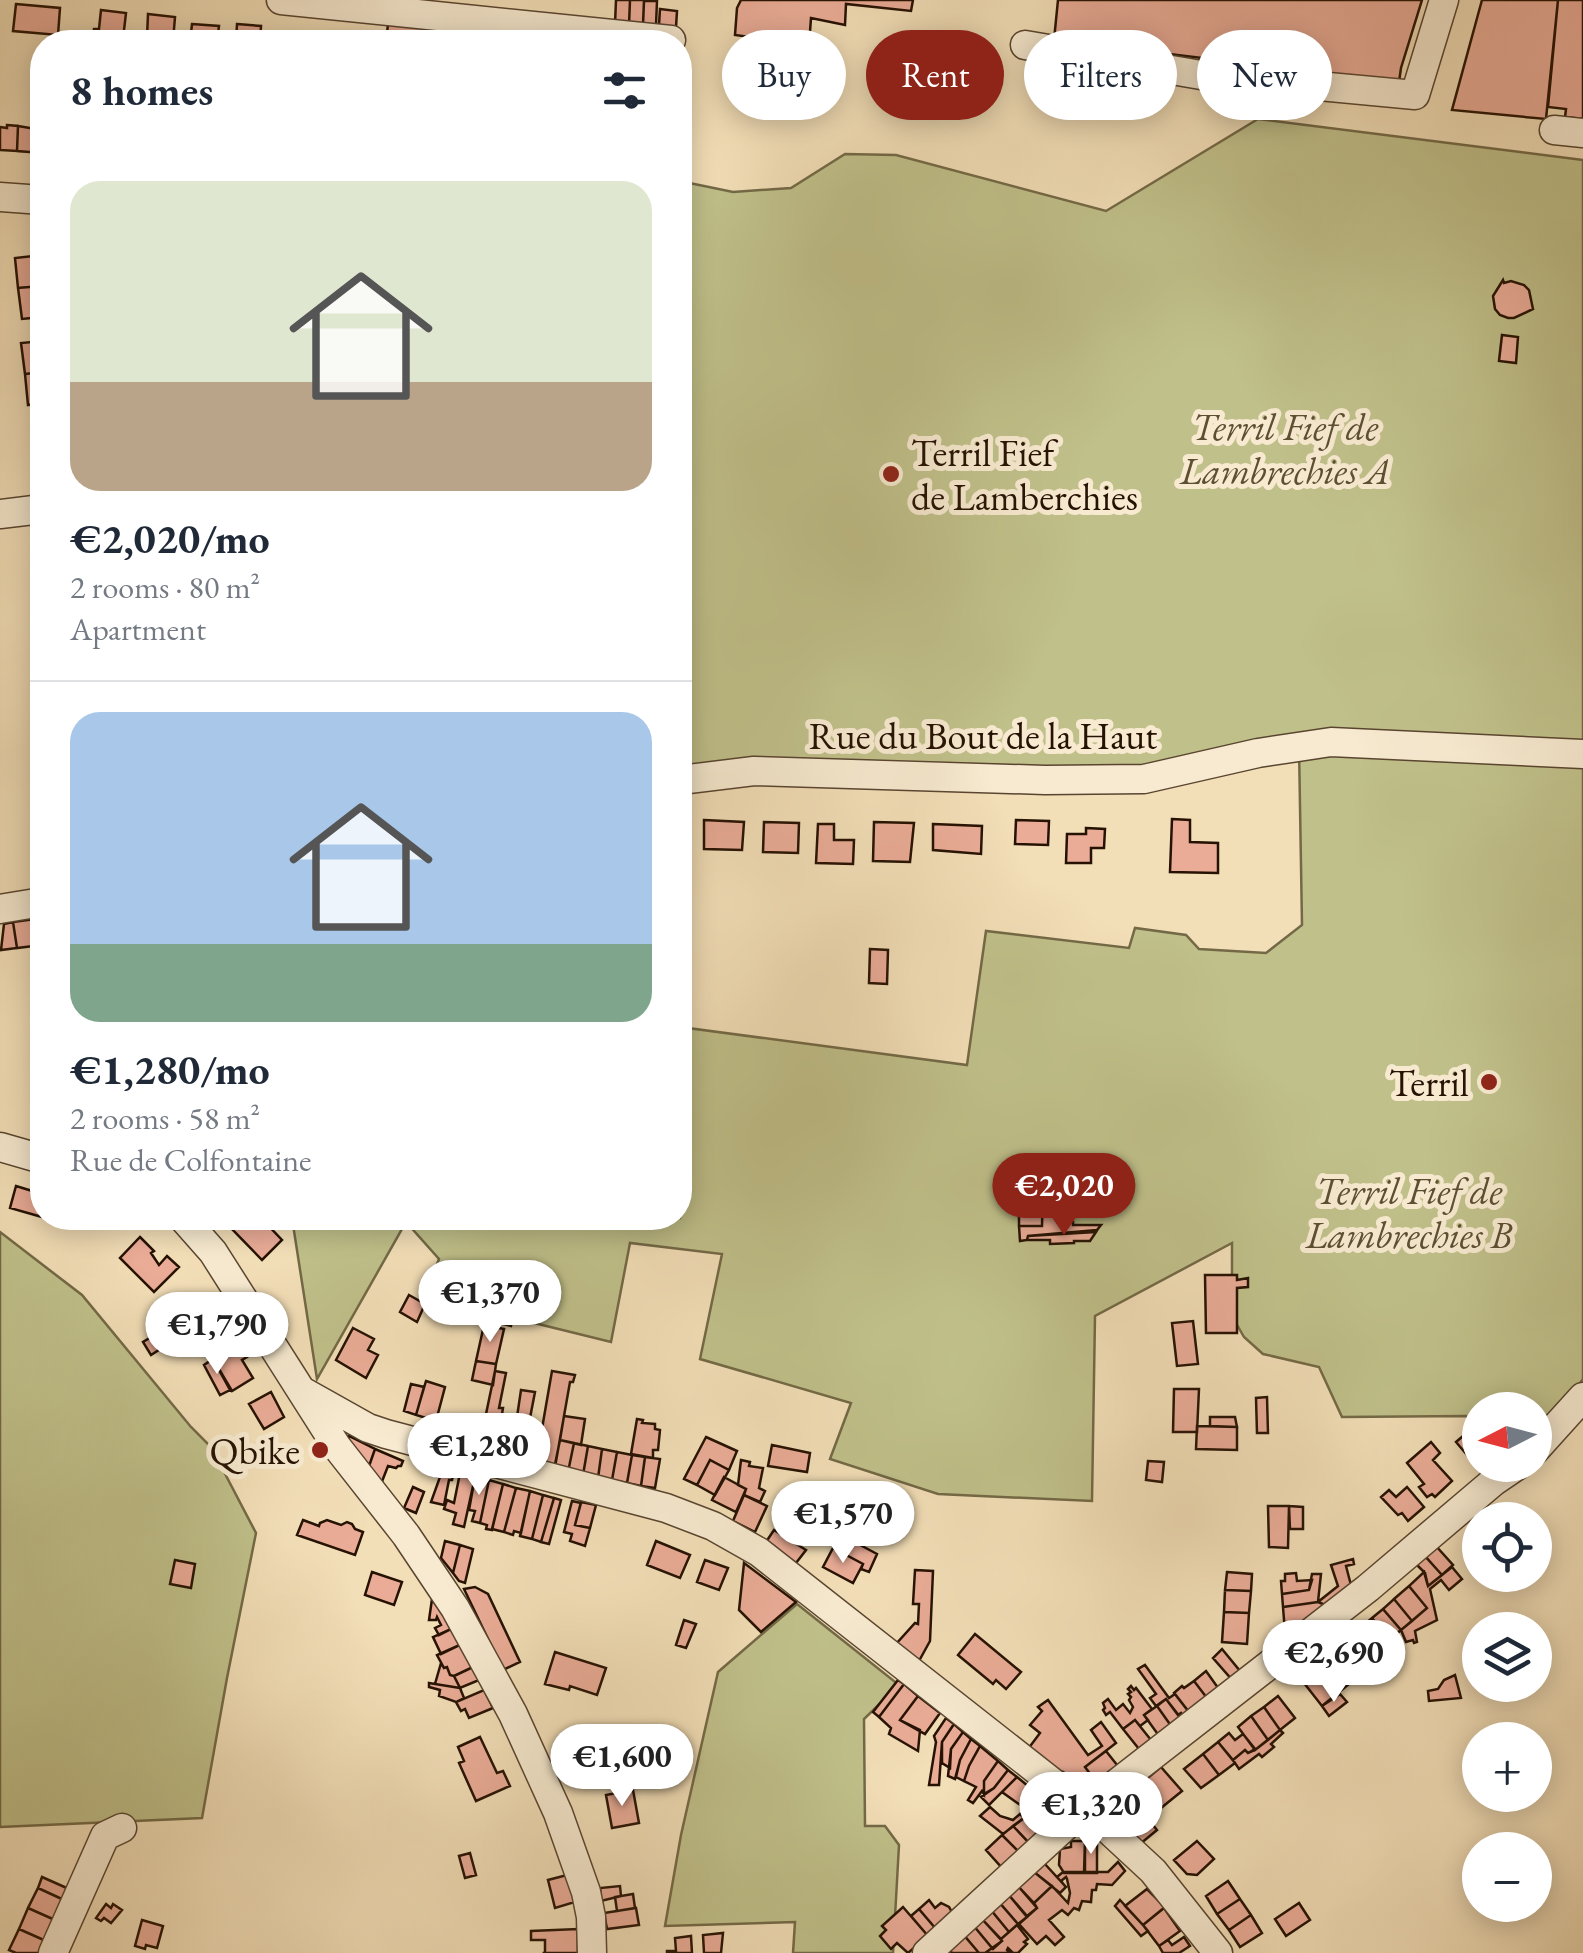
<!DOCTYPE html>
<meta charset="utf-8">
<style>
:root{--surface:#fff;--page:#f6f6f7;--text:#1f2937;--muted:#747a83;--line:#e0e1e3;--accent:#8f2418}
body{margin:0;font-family:"EB Garamond",serif;background:var(--page);color:var(--text);height:100vh;display:flex;flex-direction:column;font-size:38px;white-space:nowrap}
*{box-sizing:border-box;margin:0}
p{font-size:32px;color:var(--muted)}
.icon{flex:none;width:55px;height:55px;fill:none;stroke:currentColor;stroke-width:2;stroke-linecap:round;stroke-linejoin:round}
.map{position:relative;flex:1;overflow:hidden}
.details{position:absolute;left:30px;top:30px;width:662px;height:1200px;display:flex;flex-direction:column;background:var(--surface);border-radius:40px;box-shadow:0 5px 25px #0003}
.details>*{flex:none}
.guide{position:absolute;left:722px;top:30px;width:710px;height:90px;display:flex;gap:20px}
.needle{width:65px;rotate:264deg}
.fabs{position:absolute;left:1462px;top:1392px;display:grid;gap:20px}
.fabs a{display:grid;place-items:center;width:90px;height:90px;border-radius:50%;background:var(--surface);box-shadow:0 5px 25px #0003;font-size:50px}
.price{position:absolute;translate:-50% -85px;padding:0 22px;border-radius:35px;background:#fff;color:#222;font-size:32px;line-height:65px;filter:drop-shadow(0 2px 5px #0008)}
.price::after{content:'';position:absolute;left:50%;top:60px;width:30px;height:22px;margin-left:-15px;background:inherit;clip-path:polygon(0 0,100% 0,50% 100%)}
.price.current{background:var(--accent);color:#fff}
ul{padding:0;list-style:none}
li{display:grid;align-content:center;gap:20px;height:530px;padding:0 40px}
li+li{border-top:2px solid var(--line)}
li span{display:grid;place-items:center;height:310px;border-radius:30px;color:#555}
li>.icon{margin-inline-start:auto}
span .icon{width:180px;height:180px;fill:#fffc;stroke-width:1}
li b{font-size:42px}
h2{display:flex;justify-content:space-between;align-items:center;height:120px;padding:0 40px;font-size:42px}
.tag{padding:0 35px;border-radius:45px;background:var(--surface);box-shadow:0 5px 25px #0003;font-size:35px;line-height:90px}
.tag.current{background:var(--accent);color:#fff}
.map>svg:first-child{display:block}
.green{fill:#c0c08a;stroke:#736946;stroke-width:2.5}
.building{fill:#eaac97;stroke:#261203;stroke-width:2.5}
.lines{fill:none;stroke-linecap:round;stroke-linejoin:round}
.minor-casing{stroke:#594530;stroke-width:31}
.minor{stroke:#f7ead0;stroke-width:28}
.poi-dot{fill:#8f2418;stroke:#f7ead0;stroke-width:4}
.labels{text-anchor:middle;dominant-baseline:central;stroke-width:10;stroke-linejoin:round;paint-order:stroke}
.park-label{font-size:38px;font-style:italic;fill:#5c4f32;stroke:#f7ead0}
.poi-label{font-size:38px;fill:#261203;stroke:#f7ead0;text-anchor:end}
.street-label{font-size:38px;fill:#261203;stroke:#f7ead0}
</style>
<div class="map">
<svg width="1583" height="1953" viewBox="0 0 1583 1953">
<rect width="100%" height="100%" fill="#f2deb7"/>
<filter id="stains"><feTurbulence type="fractalNoise" baseFrequency=".002" numOctaves="4"/><feColorMatrix values="0 0 0 0 .2 0 0 0 0 .09 0 0 0 0 .02 0 0 0 .5 -.17"/></filter>
<radialGradient id="worn" r=".72"><stop offset=".6" stop-color="#630" stop-opacity="0"/><stop offset="1" stop-color="#630" stop-opacity=".3"/></radialGradient>
<path class="green" d="M1258,119l325,41v1219l-48,68v-37h-55v17l-14,-11 -124,1 -23,-50 -56,-13 -19,-17 -12,-21v-73l-137,73 -3,185 -154,-7 -108,-35 21,-56 -151,-44 22,-105 -92,-11 -19,99 -93,-23 4,-21 -92,-16 9,-23 -33,-37 -89,157 -25,-161h388v-191l287,38 19,-134 143,17 6,-20 51,7 13,14 67,4 36,-28 -3,-179 -93,21 -526,13v-599l53,11 58,-4 54,-34 51,1 210,56z
M0,1232l82,63 109,132 20,20 45,86 -29,145 -25,140 -202,9z
M797,1604l102,81 -35,34 1,107h20l14,19 -6,108h-100l2,-31 -130,4 16,-91 37,-163z"/>
<path class="building" d="M616,0h14l-1,25 -14,-1z
M630,0h14l-1,25h-14z
M741,0h172l-2,11 -65,-7 -1,21 -34,-7 -2,27 -74,-10 2,-27z
M1058,0h364l-21,68 -2,14 -345,-42z
M1482,0h76l-12,119 -94,-9z
M1558,0h25v119l-18,-2 1,-8 -18,-2z
M644,1h13l-1,24h-13z
M16,4l44,4 -2,27 -45,-4z
M660,9l17,2 -1,16 -17,-2z
M101,10l25,3 -3,26h4l-1,3h-33l1,-13h5z
M148,14l27,3 -2,24 -31,1 1,-5h4z
M192,24l27,2 -2,16h-27z
M237,24l24,2 -1,16h-24z
M388,24l35,4 -3,14h-34z
M7,125l11,1 -1,25 -17,-1v-23l7,1z
M18,126l24,4v23l-25,-2z
M42,255l-1,31 -23,2 -3,-30z
M1503,280l1,3 7,-2 13,4 5,5 4,19 -19,9h-6l-8,-3 -5,-6 -2,-13z
M41,286l1,31 -20,2 -4,-31z
M1502,335l16,2 -2,26 -17,-2z
M42,341v31l-17,2 -4,-31z
M42,372v31l-14,2 -3,-31z
M1172,819l18,1v22l28,1v30l-48,-1z
M704,820l40,2 -2,28 -38,-1z
M1016,820l33,1 -1,24 -33,-1z
M764,822l35,1 -1,30 -35,-1z
M874,822l40,1 -4,39 -37,-1z
M818,824h16v16h20l-1,24 -37,-1z
M933,824l49,2 -1,28 -48,-4z
M1086,828l19,1 -1,19h-13v15h-25l1,-29h19z
M42,918v27l-25,3 -4,-26z
M13,922l4,26 -16,2 3,-26z
M870,949l18,1 -1,34 -18,-1z
M1060,1185l1,38 12,-1v3h28l-4,5 -69,6 -1,4 -7,1 -1,-15h23l1,-40z
M16,1186l26,8v23l-32,-9z
M1027,1186h16l-1,40h-23v-23l8,-2z
M245,1218h16l21,22 -20,20 -30,-31z
M1096,1232l-6,9h-16v2l-24,1v-4h-23l1,-4z
M140,1237l14,14 -3,2 8,12 8,-9 12,11 -25,25 -34,-34z
M1205,1275h32v5l11,-2v9l-11,1v45h-31z
M409,1295l16,9 -8,18 -17,-10z
M489,1298l23,6 -5,16 5,1 -1,5 -26,-7z
M209,1300l17,29 -22,13 -17,-30z
M1193,1321l5,43 -21,2 -5,-43z
M484,1325l20,4 -8,35 -20,-3z
M168,1327l8,12 -25,16 -8,-13z
M353,1328l21,11 -6,11 10,5 -12,23 -30,-18z
M239,1343l8,14 -5,3 11,18 -21,13 -19,-32z
M213,1359l17,31 -10,5 -16,-30z
M476,1361l20,3 -3,21 -21,-5z
M495,1371l11,2 -7,35h4l-7,43 -11,-2 7,-34 -6,-1z
M552,1371l23,4 -2,7h-3l-15,85 -19,-4z
M426,1381l19,6 -9,34 -20,-6z
M411,1384l13,3 -8,28 -12,-4z
M1174,1389h25l-2,43h-24z
M521,1390l14,2 -6,31h4l-3,13 -29,-8 1,-12 15,1z
M271,1392l13,25 -20,12 -15,-25z
M1267,1397l1,36h-11l-1,-35z
M564,1416l21,3 -4,26 -21,-5z
M1210,1417h25l2,10 -27,-1z
M637,1419l6,1 -1,3 13,1v5l5,1 -2,20h-5v8l-22,-4z
M1197,1426l40,1v23l-41,-1z
M501,1428l19,5 -4,25 -21,-6z
M1469,1431l11,12v13l-7,6 -17,-20z
M520,1433l18,5 -4,25 -18,-5z
M349,1436l26,13 -7,20 -22,-21z
M706,1437l31,14 -8,19 -19,-10 -13,25 -13,-6z
M560,1440l14,3 -6,29 -14,-3z
M1431,1442l9,11 -7,7 19,21 -17,16 -3,-3 -5,3 -8,-10 5,-3 -17,-21z
M574,1443l14,3 -5,29 -15,-3z
M772,1445l38,8 -3,19 -39,-6z
M588,1446l14,3 -4,29 -15,-3z
M375,1449l28,12 -2,5h-3l-2,2 -8,-2 -7,18 -13,-15z
M602,1449l15,3 -5,28 -14,-2z
M617,1452l15,3 -5,28 -15,-3z
M632,1455l13,2 -4,29 -14,-3z
M645,1457l15,2 -5,29 -14,-2z
M710,1460l19,10 -14,25 -18,-10z
M741,1460l9,2 -1,4 14,2 -4,20 6,3 -5,11 -16,-7 2,-6 -8,-4z
M1148,1461l16,1 -2,20 -16,-2z
M434,1465l20,5 -2,10h-3l-5,25 -13,-3 9,-25 -8,-2z
M460,1473l15,4 -11,50 -11,-3 3,-11 -12,-4 3,-9 7,3z
M475,1477l14,3 -9,43 -8,-2 3,-10 -6,-1z
M724,1477l22,12 -10,23 -24,-12z
M489,1480l14,4 -11,46 -6,-1 1,-4 -7,-2z
M503,1484l13,4 -12,44 -12,-3z
M413,1487l11,5 -8,21 -12,-5z
M1407,1487l17,20 -16,14 -6,-8 -4,2 -17,-18 8,-7 7,7z
M516,1488l14,3 -9,42 -7,-2 -1,4 -9,-3z
M530,1491l13,4 -11,44 -12,-3z
M543,1495l11,3 -13,44 -9,-3z
M744,1495l23,11 -12,26 -22,-11z
M554,1498l7,2 -12,44 -8,-2z
M572,1501l9,2 -6,22 15,3 -5,18 -15,-5 2,-7 -8,-2z
M581,1502l15,3 -6,23 -15,-3z
M1268,1506h21l-1,42 -19,-1z
M1289,1506l14,1v22h-13z
M303,1520l16,6 1,-3 7,-3 14,5 6,-3 5,2 3,5 8,3 -8,23 -58,-20z
M774,1530l32,20 -10,13 -30,-21z
M849,1539l28,15 -8,18 -8,-3 2,-5 -26,-14 3,-8z
M445,1541l15,4 -7,28 -12,-15z
M656,1541l34,14 -10,23 -33,-13z
M460,1545l13,4 -8,34 -6,-2 -6,-8z
M1436,1546l17,19 -11,10 -17,-19z
M833,1548l30,16 -10,19 -30,-16z
M1425,1556l17,19 -14,11 -3,-13 -9,-9z
M1353,1559l1,5 -8,2 6,23 -24,24 -5,-9 -5,-2 20,-16 -7,-21z
M175,1560l20,4 -4,24 -21,-4z
M705,1560l23,8 -9,22 -22,-8z
M744,1563l52,39 -35,30 -22,-22z
M1452,1567l10,12 -13,11 -8,-10 -11,9 7,31 -22,11 2,11 -3,1 -1,-3 -7,2 -5,-12 26,-22 -18,-22 15,-14 4,14z
M915,1570l18,1 -3,70 -11,20 -23,-17 19,-21 3,1 1,-20h-6z
M372,1572l30,10 -8,23 -29,-10z
M1227,1572l25,2 -1,17 -26,-1z
M1296,1573l1,8 15,-1 -3,10 -27,4 -1,-13h4v-7z
M1312,1574h9l-3,28 -35,5 -1,-13 27,-4z
M1409,1586l18,22 -15,13 -18,-22z
M475,1587l13,7 32,68 -17,8 -39,-81z
M1225,1590l26,1 -2,22 -25,-1z
M432,1599l21,29 -14,7 -4,-7 6,-3 -4,-8 -1,3h-7z
M1394,1599l18,22 -11,9 -18,-21z
M1318,1602l5,2 5,9 -33,19h-10l-2,-25z
M1383,1609l18,21 -13,11 -16,-23z
M1224,1612l25,1 -2,31 -25,-2z
M1372,1618l11,14 -1,3 -16,14 -6,-21z
M684,1620l12,4 -10,24 -10,-3z
M453,1628l9,16 -21,10 -8,-17z
M975,1634l46,38 -15,17 -10,-9 -3,4 -35,-29z
M462,1644l11,23 -19,9 -4,-1 -3,-8 -3,1 -7,-13z
M1222,1649l18,22 -6,11 -21,-24z
M555,1652l51,16 -9,27 -27,-9 -1,4 -24,-6z
M1333,1652l22,27 -33,27 -18,-23 25,-20 -4,-5z
M441,1663l3,5 3,-1 3,8 4,1 6,12 -25,-4z
M1145,1665l24,33 6,-4 17,22 -6,4 -5,-7 -3,2 -12,-16 -10,7 -6,-8 6,-4 -18,-25z
M473,1667l6,13 -19,8 -6,-12z
M1206,1671l15,21 -11,10 -16,-21z
M1455,1675l6,23 -32,3 -1,-10 10,-2 6,-9z
M898,1680l6,4 -25,33 -6,-5z
M1194,1681l16,21 -18,14 -18,-23 8,-7 2,2z
M429,1683l31,5 4,10 -8,4 -17,-6 1,-6 -11,-3z
M904,1684l14,12 -18,24 20,10 -2,21 -29,-17 2,-6 -12,-11z
M1131,1686l3,4 2,-2 16,21 -8,6 4,5 -8,6 -5,-6 -12,9 -13,-17 -4,3 -3,-5 2,-2 -2,-5 5,-4 8,11 7,-6 7,9 3,-6 -4,-7 2,-3 -3,-3 3,-2 -3,-3z
M484,1690l9,18 -24,10 -4,-9 -4,2 -5,-9z
M1340,1694l7,8 -18,14 -7,-10z
M918,1696l22,17 -15,21 -25,-14z
M1278,1696l17,22 -15,12 -16,-23z
M1166,1699l18,23 -10,8 -17,-24z
M1048,1700l40,55 14,-9 -11,-16 10,-8 15,21 -31,24 14,19 -15,3 -21,-17 -3,3 -32,-26 12,-16 -10,-8 12,-14 -4,-4z
M1157,1706l17,24 -12,10 -18,-25z
M1264,1707l16,23 -12,10 -17,-24z
M1251,1716l17,24 -13,10 -17,-23z
M946,1718l8,6 -12,18 -3,43h-10l7,-43 -2,-6z
M1135,1720l20,25 -12,9 -20,-25z
M954,1724l9,8 -12,17 -1,19 -8,-5v-21z
M1280,1730l3,3 -12,11 3,3 -12,10 -3,-3 -20,15 -6,-9 12,-10 3,3 7,-3z
M963,1732l8,7 -11,21 -5,19 -7,-3 3,-27z
M1229,1733l6,7 8,-6 12,15 -7,4 -3,-3 -12,10 -15,-18z
M480,1737l17,36 6,-2 7,15 -34,15 -17,-38 5,-2 -6,-14z
M971,1739l9,7 -11,20 -5,15 -8,-4 4,-17z
M596,1740l9,13 11,-8 4,6 -26,21 -4,-5 5,-4 -11,-14z
M1218,1742l17,21 -16,12 -16,-21z
M980,1746l18,15 -14,20v13l-2,-3 -9,12 -5,-3 8,-13 -12,-6 5,-15z
M584,1749l11,14 -17,12 -3,-3 -5,3 -7,-11z
M1106,1751l15,19 -22,16 -14,-19z
M1203,1754l16,21 -18,13 -17,-19z
M998,1761l10,9 -14,18 -10,6v-13z
M1161,1767l21,24 -26,21 -23,-22z
M1008,1770l9,7 -28,28 -8,-8 13,-9z
M1017,1777l28,23 -15,12 -28,-20z
M633,1790l6,33 -27,5 -6,-33z
M1133,1790l23,22 -8,7 -6,-1 -18,-21z
M1124,1797l18,21 6,1 9,11 -17,14 -33,-33z
M990,1807l10,9 13,4 7,-6 4,4 -21,16 -23,-18z
M1024,1818l17,19 -10,8 -18,-19z
M1013,1826l18,19 -10,9 -19,-19z
M1002,1835l19,19 -18,15 -17,-19z
M1071,1841h14l-1,32h-20l-5,-8 1,-16 11,-2z
M1085,1841h12v32h-12z
M1197,1841l17,18 -17,16 -10,-1 -13,-14z
M470,1853l6,22 -11,3 -6,-22z
M1118,1862l7,9 -13,14 -15,-1 -1,6h-4l-1,12 -9,-1 -3,9 -5,-2 -6,7 -6,-5 -13,10 15,17 -9,8 -9,-9 -9,8 -18,-20 18,-16 -3,-5 18,-17 16,17 2,-10 -3,-14 -1,-2 -5,4 4,5 -8,-9 6,-5h45z
M1044,1863l22,24 -6,6 -26,-21z
M1034,1872l18,14 -18,17 -16,-17z
M567,1875l8,27 -20,6 -7,-28z
M42,1877l27,12 -5,11 -26,-12z
M1228,1881l12,18 -23,15 -11,-18z
M620,1886l1,10 -20,5 -1,-13z
M1018,1886l19,22 -10,8 -19,-22z
M38,1888l26,12 -9,20 -27,-12z
M1147,1889l18,18 -22,18 -18,-19z
M633,1894l2,14 -18,3 -2,-14z
M1008,1894l19,23 -9,7 -19,-22z
M1240,1899l11,16 -22,15 -12,-16z
M929,1900l6,8 6,-5 8,4 4,7 -17,15 -17,-20z
M1120,1900l23,25 5,6 -7,5 -26,-30z
M999,1902l19,22 -9,8 -18,-22z
M1299,1903l11,17 -24,16 -11,-17z
M106,1904l5,4 2,-4 9,6 -11,13 -7,-5 -3,3 -5,-3z
M903,1907l25,29 -20,17 -11,-10 -6,6 -11,-13 6,-6 -4,-4z
M28,1908l27,12 -9,21 -27,-12z
M636,1908l3,17 -32,4 -3,-16z
M1164,1908l16,23 -21,15 -16,-21z
M919,1909l17,20 -8,7 -17,-20z
M991,1910l18,22 -8,7 -20,-21z
M1251,1915l11,18 -22,14 -11,-17z
M981,1918l21,23 -9,8 -20,-24z
M142,1920l21,6 -6,22 -11,-3 -1,4 -10,-3z
M973,1925l19,23 -7,5h-6l-16,-19z
M1017,1925l11,14 -4,3 3,2 -9,9h-5l-5,-5 -1,2 3,3h-25l17,-12 -1,-2z
M19,1929l27,12 -5,12h-25l-7,-3z
M578,1929v24h-35l2,-1v-12h-14v-9z
M723,1933l-2,20h-17l-1,-18z
M963,1934l16,19h-27l-5,-5z
M691,1936l1,17h-25v-2h9l-1,-13z
M1184,1937l6,9 -11,7h-16l-4,-7 9,-6 4,5z"/>
<g class="lines">
<defs>
<path id="minor" d="M281,0l390,40
M1025,45l176,30 214,20 29,-95
M1554,130l29,3
M0,197l42,3
M0,514l42,-5
M680,780l74,-9 291,9 99,-1 114,-26 73,-11 252,12
M0,909l42,-7
M0,1147l42,12
M183,1218l30,34 124,195 69,88 49,73 58,106 45,99 28,79 5,25 1,36
M302,1391l66,37 18,6 280,74 47,18 46,26 326,256 68,63 65,82
M1535,1450l48,-53
M53,1953l52,-117 17,-8
M927,1953l158,-145 283,-220 125,-106 25,-17"/>
</defs>
<use href="#minor" class="minor-casing"/>
<use href="#minor" class="minor"/>
</g>
<g class="poi-dot">
<circle cx="891" cy="474" r="10"/>
<circle cx="1489" cy="1082" r="10"/>
<circle cx="320" cy="1450" r="10"/>
</g>
<g class="labels">
<g class="park-label">
<text x="1285" y="426">Terril Fief de<tspan x="1285" dy="44">Lambrechies A</tspan></text>
<text x="1409" y="1190">Terril Fief de<tspan x="1409" dy="44">Lambrechies B</tspan></text>
</g>
<g class="poi-label">
<text x="911" y="452" text-anchor="start">Terril Fief<tspan x="911" dy="44">de Lamberchies</tspan></text>
<text x="1469" y="1082">Terril</text>
<text x="300" y="1450">Qbike</text>
</g>
<g class="street-label">
<text x="983" y="735">Rue du Bout de la Haut</text>
</g>
</g>
<rect width="100%" height="100%" filter="url(#stains)"/>
<rect width="100%" height="100%" fill="url(#worn)"/>
</svg>
<div class="fabs">
<a><svg class="needle" viewBox="-14 -14 28 28"><path d="M0-13l5 13h-10z" fill="#e53935"/><path d="M0 13l5-13h-10z" fill="#747a83"/></svg></a>
<a><svg class="icon" aria-label="locate" viewBox="0 0 24 24"><circle cx="12" cy="12" r="6"/><path d="M12 2v4M12 18v4M2 12h4M18 12h4"/></svg></a>
<a><svg class="icon" aria-label="layers" viewBox="0 0 24 24"><path d="M12 4l9 5-9 5-9-5zM3 14l9 5 9-5"/></svg></a>
<a>+</a>
<a>−</a>
</div>
<b class="price current" style="left:1064px;top:1238px">€2,020</b>
<b class="price" style="left:490px;top:1345px">€1,370</b>
<b class="price" style="left:217px;top:1377px">€1,790</b>
<b class="price" style="left:479px;top:1498px">€1,280</b>
<b class="price" style="left:843px;top:1566px">€1,570</b>
<b class="price" style="left:1334px;top:1705px">€2,690</b>
<b class="price" style="left:622px;top:1809px">€1,600</b>
<b class="price" style="left:1091px;top:1857px">€1,320</b>
<div class="guide">
<a class="tag">Buy</a>
<a class="tag current">Rent</a>
<a class="tag">Filters</a>
<a class="tag">New</a>
</div>
<section class="details">
<h2>8 homes<svg class="icon" aria-label="filters" viewBox="0 0 24 24"><path d="M4 7h16M4 17h16"/><circle cx="9" cy="7" r="2"/><circle cx="15" cy="17" r="2"/></svg></h2>
<ul>
<li><span style="background:linear-gradient(#dfe7d0 65%,#b9a48a 0)"><svg class="icon" aria-label="home" viewBox="0 0 24 24"><path d="M3 11l9-7 9 7M6 9v11h12V9"/></svg></span><div><b>€2,020/mo</b><p>2 rooms · 80 m²</p><p>Apartment</p></div></li>
<li><span style="background:linear-gradient(#a9c7e8 75%,#7fa58c 0)"><svg class="icon" aria-label="home" viewBox="0 0 24 24"><path d="M3 11l9-7 9 7M6 9v11h12V9"/></svg></span><div><b>€1,280/mo</b><p>2 rooms · 58 m²</p><p>Rue de Colfontaine</p></div></li>
</ul>
</section>
</div>
